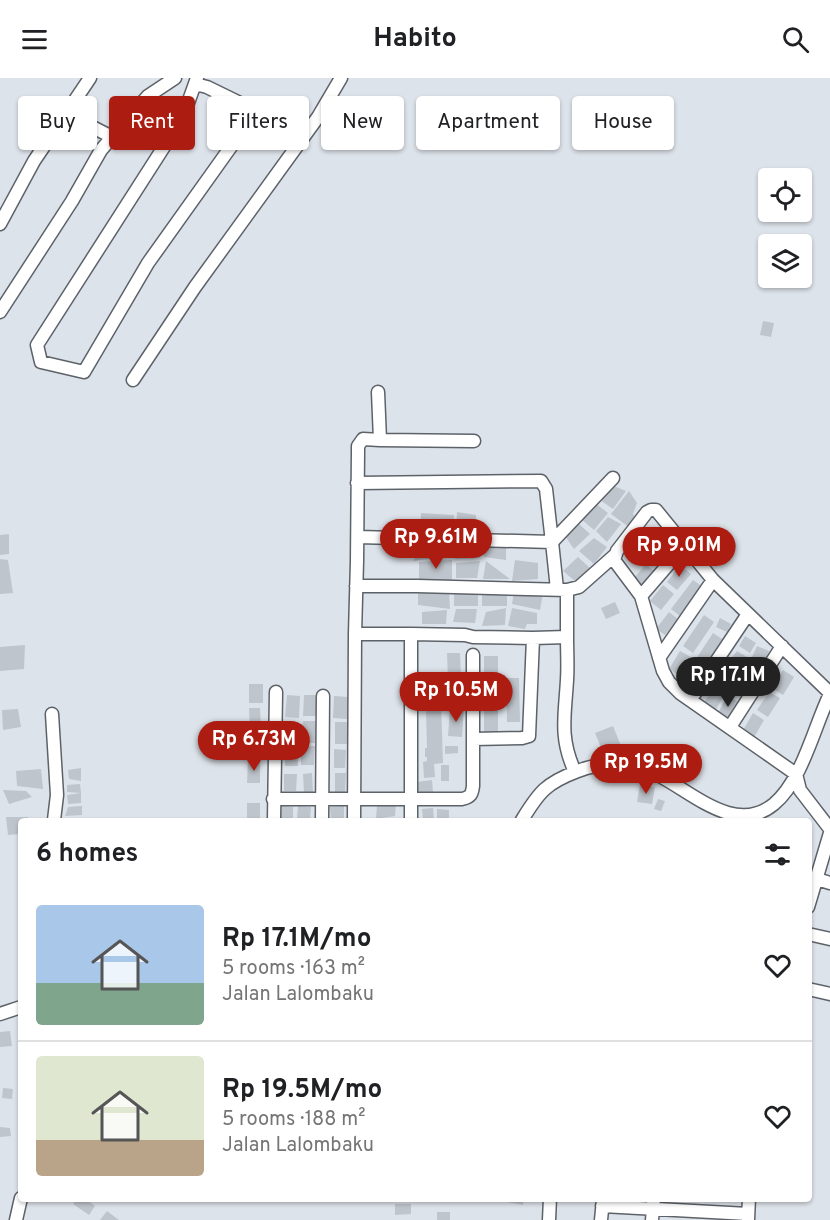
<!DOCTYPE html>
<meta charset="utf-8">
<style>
:root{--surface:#fff;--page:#f6f6f6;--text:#202124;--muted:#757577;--line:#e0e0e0;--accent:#ad1c11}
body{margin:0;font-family:Overpass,sans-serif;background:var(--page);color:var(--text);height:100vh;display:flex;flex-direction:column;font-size:22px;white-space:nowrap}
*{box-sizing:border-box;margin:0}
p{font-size:20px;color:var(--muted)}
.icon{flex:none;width:33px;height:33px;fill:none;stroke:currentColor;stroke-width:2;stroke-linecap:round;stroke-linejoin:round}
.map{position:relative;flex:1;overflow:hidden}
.side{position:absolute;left:18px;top:740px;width:794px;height:384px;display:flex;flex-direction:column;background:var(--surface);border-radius:6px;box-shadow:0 2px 4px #0004}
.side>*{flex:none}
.guide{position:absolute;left:18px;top:18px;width:795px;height:54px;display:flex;gap:12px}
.fabs{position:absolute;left:758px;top:90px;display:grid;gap:12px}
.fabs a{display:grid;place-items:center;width:54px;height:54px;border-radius:6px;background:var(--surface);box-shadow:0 2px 4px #0004;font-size:30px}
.price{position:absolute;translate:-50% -51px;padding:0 14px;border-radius:21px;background:var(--accent);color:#fff;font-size:20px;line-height:39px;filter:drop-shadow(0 2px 3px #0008)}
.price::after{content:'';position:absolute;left:50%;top:36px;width:18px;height:14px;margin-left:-9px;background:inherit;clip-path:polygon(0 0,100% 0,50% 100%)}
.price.selected{background:#222;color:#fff}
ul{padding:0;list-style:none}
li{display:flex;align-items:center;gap:18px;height:150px;padding:0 18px}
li+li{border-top:2px solid var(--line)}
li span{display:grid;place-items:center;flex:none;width:168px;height:120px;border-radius:6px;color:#555}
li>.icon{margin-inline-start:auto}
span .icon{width:72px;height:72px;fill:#fffc;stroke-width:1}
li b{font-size:26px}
h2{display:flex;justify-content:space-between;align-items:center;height:72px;padding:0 18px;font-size:26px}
.tag{padding:0 21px;border-radius:6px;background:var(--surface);box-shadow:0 2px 4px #0004;font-size:21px;line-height:54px}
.tag.selected{background:var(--accent);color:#fff}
header{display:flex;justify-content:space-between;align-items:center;height:78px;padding:0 18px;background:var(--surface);font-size:27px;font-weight:700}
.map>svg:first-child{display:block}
.building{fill:#bfc5cc}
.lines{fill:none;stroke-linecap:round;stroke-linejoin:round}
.street-casing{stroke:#5d6269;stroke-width:15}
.street{stroke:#fff;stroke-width:12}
</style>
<header><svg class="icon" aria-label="menu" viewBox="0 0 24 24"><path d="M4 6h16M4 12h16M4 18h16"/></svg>Habito<svg class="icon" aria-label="search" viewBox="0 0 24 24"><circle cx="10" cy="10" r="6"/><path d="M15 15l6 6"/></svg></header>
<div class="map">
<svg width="830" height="1142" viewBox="0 0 830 1142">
<rect width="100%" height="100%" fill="#dde3ea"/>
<path class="building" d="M763,243l11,2 -3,14 -11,-2z
M611,407l15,6 -13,18 -13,-9z
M629,413l8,12 -4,11 4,5 -7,9 -19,-14z
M595,425l13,10 -14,17 -13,-11z
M457,434l19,3 -1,17h-19z
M421,435l33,2 -1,16 -33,2z
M608,439l13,7 -14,18 -11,-11z
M578,445l12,11 -16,15 -9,-13z
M649,451l10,8 -21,25 -10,-8z
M9,456v20l-9,1v-20z
M594,460l13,9 -13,17 -15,-13z
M422,461l27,6v11l-36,5z
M664,464l9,8 -14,16 -9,-8z
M455,465l21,1 4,14 -25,1z
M484,466l22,2v14l-22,-3z
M578,479l13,12 -16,12 -12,-10z
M0,481l8,1 5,33 -13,1z
M452,482v20h-33v-18z
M515,482l23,3v16l-26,2z
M480,483l-3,17h-21v-15z
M486,483l24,18h-27z
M646,486l9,8 -12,14 -9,-8z
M680,487l11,9 -14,16 -10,-8z
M693,502l10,7 -23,29 -9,-7z
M663,507l11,9 -13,16 -11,-9z
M418,509l31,4 1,18 -32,-4z
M482,512l25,1v15h-25z
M514,514l29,1 -3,17 -28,-6z
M454,515h24v13h-24z
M615,524l5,11 -14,6 -5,-11z
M506,530l-1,17 -23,1 4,-14z
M512,530l25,5v11h-10l-2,5 -17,-3z
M456,531h21l-2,14 -22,-1z
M447,532l-1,14h-24v-12z
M669,534l9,7 -13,16 -9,-6z
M704,537l10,7 -21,31 -10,-7z
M720,540l11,6 -4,8 -11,-5z
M713,555l9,6 -19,29 -9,-6z
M745,558l11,7 -6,10 -11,-7z
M25,567l-1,24 -24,2v-24z
M757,568l12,5 -5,12 -12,-6z
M680,573l11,6 -11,19 -11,-7z
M737,573l10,6 -7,10 -10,-7z
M447,575h13l1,27h-13z
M484,578h14v79h-14z
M750,581l11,6 -6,11 -11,-6z
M728,584l11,7 -10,17 -11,-7z
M690,589l10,6 -11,19 -10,-6z
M783,592l11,7 -11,18 -11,-7z
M425,594h15l3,91 -9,1 1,13 -11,1 -1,-16 4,-1v-4h-2v-9h2z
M742,594l12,7 -11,20 -12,-7z
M506,600h13l1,44h-13z
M249,606h14v19h-14z
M450,606h13l-1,23 -13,-1z
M716,606l11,6 -12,21 -12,-7z
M769,614l11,6 -12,19 -11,-7z
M287,617l13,1 -1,22 -14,-1z
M304,617h12v21h-13z
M334,618l14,1 -1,22 -14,-1z
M727,618l12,6 -11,19 -11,-6z
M249,630h11l1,22h-11z
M18,631l3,18 -18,3 -1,-20z
M450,631h14l-2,28 -14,-1z
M753,635l11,7 -11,19 -11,-7z
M284,643l15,1 -2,20 -14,-1z
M303,643h15v22h-16z
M335,644h13v22h-13z
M613,648l8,20 -18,7 -8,-20z
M249,656h13v20h-13z
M285,668h13v20h-13z
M301,668h14l-1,19h-13z
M445,668h13v7l-13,1z
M334,671l12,1 -1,18h-11z
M248,683l12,1v21h-13z
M441,687h8v16h-8z
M81,690v13l-12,-2 -1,-9z
M41,691l2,20 -26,-3 -1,-15z
M312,695l1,20h-9l-1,-19z
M335,695h11l-1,19h-10z
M284,696h13l-1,17h-12z
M432,702l1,12 -15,2 -1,-12z
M80,706l1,9 -14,-1v-7z
M640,707l15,2 -3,17 -15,-2z
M3,712l23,1 6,6 -23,7z
M81,715v10l-13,1 -1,-9z
M658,721l7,2 -4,10 -7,-2z
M247,725h13v17h-13z
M396,725l-1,13 -19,3 1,-15z
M82,728v9l-17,1 3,-9z
M281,728l12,1v13h-13z
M298,728l13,1 -1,13h-13z
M344,728v14h-13l-1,-13z
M433,730l1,12h-11l-1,-11z
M437,731l12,1v10h-12z
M6,739h22l1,3h-8v14l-13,1z
M10,953l2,15 -12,1v-15z
M3,1010l10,1 -1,10 -10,-1z
M0,1049l10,1 1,8 -11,1z
M77,1120h7l11,8 -6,9 -16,-11z
M508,1120h16l-1,7 -16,-3z
M395,1126h16v10l-16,1z
M107,1133l12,9h-19z
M437,1134h13v8h-13z"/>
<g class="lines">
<defs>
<path id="street" d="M195,6l12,3 45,22 -17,32 -87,122 -64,109 -43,-10 -4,-17 146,-228 14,-39
M252,31l58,19
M67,36l45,23
M0,146l34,-63 56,-83
M0,234l72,-111 29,-51 47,-54 27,-18
M133,302l62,-93 123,-170 23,-39
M380,362l94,1
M357,405l184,-2 5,8 6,53
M358,459l194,5 5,47
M552,464l61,-64
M356,508h61l150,4 12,-3 36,-32
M641,518l44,-51
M411,556l54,1 8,2 60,1 -4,98 -7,2 -49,1
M567,559c0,14 1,29 0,43 -2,36 -8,57 8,92
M533,560l34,-1v-47
M659,580l54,-78
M830,615l-117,-113 -57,-70h-5l-4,2 -30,39 -3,9 27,36 22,75 6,11 11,11 116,81 4,16 30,39
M691,621l57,-85
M52,636l5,81 -3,25
M730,649l52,-81
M273,721h138v-165h-56l2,-73 1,-110v-5l5,-7 17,1 -2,-48
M274,742l2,-128
M322,742l1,-124
M354,742l1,-186
M411,742v-21h51c9,-2 10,-5 11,-13v-131
M522,742c17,-28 24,-37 56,-49 22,-9 45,-9 67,-2 39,14 87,70 129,35 28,-23 40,-77 56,-110
M817,801l13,4
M808,829l22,-74
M808,856l22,5
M808,911l22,5
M0,936l21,-7
M602,1128l146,8
M16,1142l5,-22
M549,1142l1,-22
M601,1142l2,-20
M652,1142l2,-22
M748,1142l1,-22"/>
</defs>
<use href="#street" class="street-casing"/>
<use href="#street" class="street"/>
</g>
</svg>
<div class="fabs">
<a><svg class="icon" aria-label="locate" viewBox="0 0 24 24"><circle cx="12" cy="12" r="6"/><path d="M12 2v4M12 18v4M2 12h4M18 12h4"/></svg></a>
<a><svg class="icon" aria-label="layers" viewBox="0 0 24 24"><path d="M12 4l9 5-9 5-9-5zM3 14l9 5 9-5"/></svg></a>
</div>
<b class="price" style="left:436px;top:492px">Rp 9.61M</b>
<b class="price" style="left:679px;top:500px">Rp 9.01M</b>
<b class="price selected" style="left:728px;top:630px">Rp 17.1M</b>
<b class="price" style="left:456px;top:645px">Rp 10.5M</b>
<b class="price" style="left:254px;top:694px">Rp 6.73M</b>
<b class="price" style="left:646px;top:717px">Rp 19.5M</b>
<div class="guide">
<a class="tag">Buy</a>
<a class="tag selected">Rent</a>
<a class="tag">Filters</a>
<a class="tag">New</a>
<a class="tag">Apartment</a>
<a class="tag">House</a>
</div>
<section class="side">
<h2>6 homes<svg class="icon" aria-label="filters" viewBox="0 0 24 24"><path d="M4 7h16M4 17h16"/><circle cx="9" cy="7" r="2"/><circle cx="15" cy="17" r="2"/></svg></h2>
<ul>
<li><span style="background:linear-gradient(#a9c7e8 65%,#7fa58c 0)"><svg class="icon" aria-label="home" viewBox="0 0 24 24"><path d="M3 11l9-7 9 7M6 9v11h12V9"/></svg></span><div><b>Rp 17.1M/mo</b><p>5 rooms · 163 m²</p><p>Jalan Lalombaku</p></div><svg class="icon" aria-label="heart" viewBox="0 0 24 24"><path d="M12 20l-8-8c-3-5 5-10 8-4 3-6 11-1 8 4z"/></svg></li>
<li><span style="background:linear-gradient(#dfe7d0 70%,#b9a48a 0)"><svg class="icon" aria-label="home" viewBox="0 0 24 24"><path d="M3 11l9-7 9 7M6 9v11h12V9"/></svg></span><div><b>Rp 19.5M/mo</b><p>5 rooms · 188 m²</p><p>Jalan Lalombaku</p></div><svg class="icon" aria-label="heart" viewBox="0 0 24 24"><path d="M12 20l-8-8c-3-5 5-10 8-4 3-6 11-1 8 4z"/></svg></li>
</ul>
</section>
</div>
